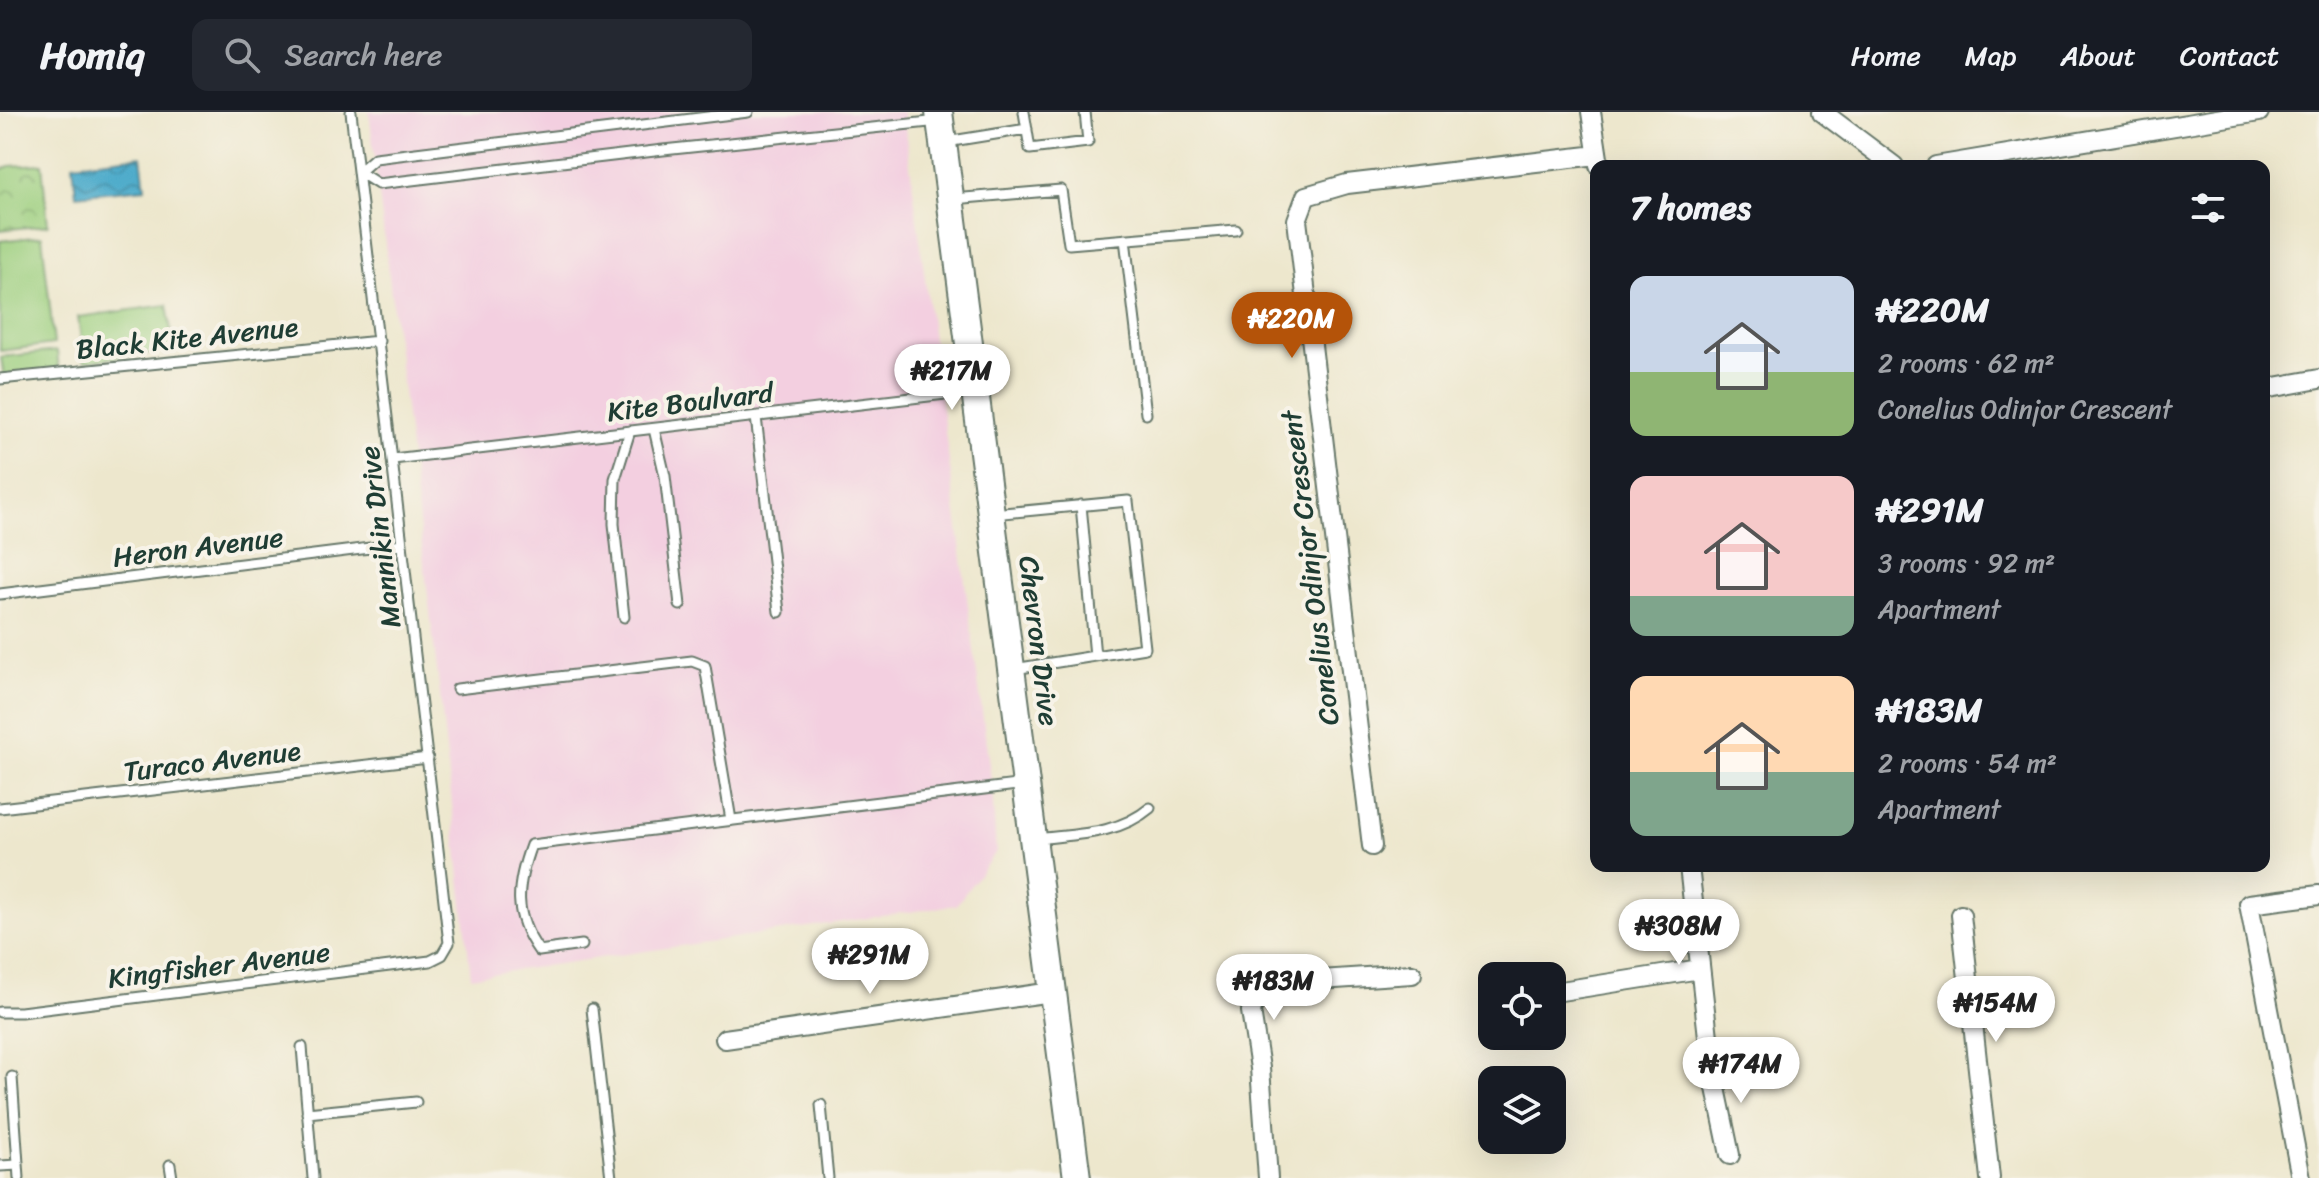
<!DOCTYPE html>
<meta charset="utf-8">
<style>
:root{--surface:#171b24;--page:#242831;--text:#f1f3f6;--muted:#9ea1a6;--line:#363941;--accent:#b45309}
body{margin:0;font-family:Sriracha,sans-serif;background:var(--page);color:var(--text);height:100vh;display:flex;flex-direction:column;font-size:30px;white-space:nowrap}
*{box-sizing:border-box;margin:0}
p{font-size:26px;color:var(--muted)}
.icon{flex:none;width:44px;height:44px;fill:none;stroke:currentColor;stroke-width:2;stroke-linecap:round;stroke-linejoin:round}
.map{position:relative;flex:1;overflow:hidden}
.drawer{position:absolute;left:1590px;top:48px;width:680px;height:712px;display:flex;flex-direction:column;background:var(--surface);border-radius:16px;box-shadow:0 8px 32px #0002}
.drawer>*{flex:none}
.tools{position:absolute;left:1478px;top:850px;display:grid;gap:16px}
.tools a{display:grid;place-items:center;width:88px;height:88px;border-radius:16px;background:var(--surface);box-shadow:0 8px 32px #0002;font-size:40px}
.price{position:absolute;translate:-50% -68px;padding:0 18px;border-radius:28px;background:#fff;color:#222;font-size:26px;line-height:52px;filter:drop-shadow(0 2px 4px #0008)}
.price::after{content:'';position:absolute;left:50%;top:48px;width:24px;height:18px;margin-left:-12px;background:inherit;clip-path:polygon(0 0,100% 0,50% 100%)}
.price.current{background:var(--accent);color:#fff}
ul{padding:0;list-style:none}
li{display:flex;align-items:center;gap:24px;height:200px;padding:0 40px}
li span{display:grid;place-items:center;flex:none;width:224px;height:160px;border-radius:16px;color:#555}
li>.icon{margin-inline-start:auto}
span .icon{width:96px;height:96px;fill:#fffc;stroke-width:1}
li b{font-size:34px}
h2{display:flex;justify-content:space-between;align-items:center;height:96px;padding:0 40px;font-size:34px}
header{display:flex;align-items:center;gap:48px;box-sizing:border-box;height:112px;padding:0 40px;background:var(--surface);border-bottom:2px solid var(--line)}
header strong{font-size:38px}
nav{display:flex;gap:44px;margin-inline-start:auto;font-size:28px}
.search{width:560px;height:72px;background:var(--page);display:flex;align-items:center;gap:20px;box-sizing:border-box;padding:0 28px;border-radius:16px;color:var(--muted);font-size:30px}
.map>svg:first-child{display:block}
.built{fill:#f3cfe0}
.park{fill:url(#park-crowns);stroke:#5e865a;stroke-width:2}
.garden{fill:#9dcf7f;stroke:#5e865a;stroke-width:2}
.water{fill:url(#water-waves);stroke:#36747f;stroke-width:2}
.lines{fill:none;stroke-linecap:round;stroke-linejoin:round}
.lane-casing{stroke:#67786a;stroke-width:13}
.street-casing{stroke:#67786a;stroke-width:22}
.secondary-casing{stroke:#67786a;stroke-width:30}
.lane{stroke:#fff;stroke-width:9}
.street{stroke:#fff;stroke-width:18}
.secondary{stroke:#fff;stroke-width:26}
.labels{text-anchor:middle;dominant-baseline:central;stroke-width:8;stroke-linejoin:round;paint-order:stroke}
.street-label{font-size:28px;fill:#1f3d34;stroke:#f7f3e8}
</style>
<header>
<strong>Homiq</strong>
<div class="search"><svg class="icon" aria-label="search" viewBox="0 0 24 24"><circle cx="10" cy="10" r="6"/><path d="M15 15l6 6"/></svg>Search here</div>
<nav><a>Home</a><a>Map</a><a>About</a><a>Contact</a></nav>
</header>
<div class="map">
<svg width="2319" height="1066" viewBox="0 0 2319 1066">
<defs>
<pattern id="park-crowns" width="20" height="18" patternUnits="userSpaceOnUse" patternTransform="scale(2)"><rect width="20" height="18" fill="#9dcf7f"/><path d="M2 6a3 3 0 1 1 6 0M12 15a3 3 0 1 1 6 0" fill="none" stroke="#7fa969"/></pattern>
<pattern id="water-waves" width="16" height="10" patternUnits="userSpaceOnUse" patternTransform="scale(2)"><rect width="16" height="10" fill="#4caaca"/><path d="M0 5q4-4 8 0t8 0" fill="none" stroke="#3f8ca5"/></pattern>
</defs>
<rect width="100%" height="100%" fill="#f7f3e8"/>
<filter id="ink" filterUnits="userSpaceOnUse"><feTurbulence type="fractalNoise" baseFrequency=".0125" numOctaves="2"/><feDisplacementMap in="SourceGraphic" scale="16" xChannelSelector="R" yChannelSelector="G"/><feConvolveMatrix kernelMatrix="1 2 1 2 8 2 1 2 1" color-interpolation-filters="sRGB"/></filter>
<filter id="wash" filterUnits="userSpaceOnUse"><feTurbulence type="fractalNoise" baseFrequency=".006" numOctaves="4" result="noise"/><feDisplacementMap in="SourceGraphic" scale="32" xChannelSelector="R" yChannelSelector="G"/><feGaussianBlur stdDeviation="1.8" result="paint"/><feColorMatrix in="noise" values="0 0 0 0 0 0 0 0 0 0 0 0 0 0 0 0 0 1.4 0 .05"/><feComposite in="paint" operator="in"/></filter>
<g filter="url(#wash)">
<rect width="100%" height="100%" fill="#ede7cd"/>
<path class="built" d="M369,0h534l89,675 4,65 -40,53 -485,72 -32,-291z"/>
<path class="park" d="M42,52l6,61 -48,5v-60l9,-4z"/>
<path class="garden" d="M42,124l12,108 -54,7v-110z
M167,193l7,45 -90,12 -6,-45z
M57,239l2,20 -55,7 -3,-21z"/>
<path class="water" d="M141,44l4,32 -69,7 -3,-31z"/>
</g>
<g filter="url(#ink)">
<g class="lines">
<defs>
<path id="lane" d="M748,0l-373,46 -16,14 19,12 285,-34 276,-29
M1024,0l6,37 58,-7 -3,-30
M946,30l81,-13
M953,87l108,-9 8,54 167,-14
M1125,127l21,175
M0,267l379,-38
M756,305l23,195
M654,317l11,47 15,129
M393,347l578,-68
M1081,393l14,151
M993,402l135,-13 17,147 -131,21
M0,482l402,-50
M624,505l-10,-93 1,-45 15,-48
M457,577l235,-28 13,5 26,154
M0,696l428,-50
M1036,727c40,-5 82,-4 114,-31
M582,833l-43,6c-26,-36 -23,-65 -8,-106l494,-61
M592,897l19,169
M0,900h21l409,-51 12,-6 7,-12 -98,-831
M302,935l11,131
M12,965l7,101
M821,993l7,73
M307,1001l109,-11
M170,1053l2,13
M0,1054l18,-1"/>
<path id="street" d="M1591,0l8,53
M1822,0l72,54
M1936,54l323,-54
M2264,277l55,-10
M1372,734l-75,-626 9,-24 41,-12 250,-29
M1689,754l22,198 19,91
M1961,803l29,263
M1561,879l139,-22
M725,927l327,-47
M1268,1066l-8,-110 -9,-57 7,-20 16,-8 138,-9
M2301,1066l-52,-274 70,-9"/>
<path id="secondary" d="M939,0l138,1066"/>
</defs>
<use href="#lane" class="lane-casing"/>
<use href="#street" class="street-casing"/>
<use href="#secondary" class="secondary-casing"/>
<use href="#lane" class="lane"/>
<use href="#street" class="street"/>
<use href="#secondary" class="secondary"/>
</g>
</g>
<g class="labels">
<g class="street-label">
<text transform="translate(187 226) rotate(-6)">Black Kite Avenue</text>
<text transform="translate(690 290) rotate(-7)">Kite Boulvard</text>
<text transform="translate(380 425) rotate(-97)">Mannikin Drive</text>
<text transform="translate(198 435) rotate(-7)">Heron Avenue</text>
<text transform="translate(1310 456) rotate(-97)">Conelius Odinjor Crescent</text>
<text transform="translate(1039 529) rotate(83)">Chevron Drive</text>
<text transform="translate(212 649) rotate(-7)">Turaco Avenue</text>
<text transform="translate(219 853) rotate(-7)">Kingfisher Avenue</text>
</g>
</g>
</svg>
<div class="tools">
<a><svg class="icon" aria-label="locate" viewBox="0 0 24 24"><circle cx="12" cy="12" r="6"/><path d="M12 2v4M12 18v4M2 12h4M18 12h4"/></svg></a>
<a><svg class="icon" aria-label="layers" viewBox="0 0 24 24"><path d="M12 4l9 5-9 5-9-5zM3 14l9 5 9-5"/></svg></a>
</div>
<b class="price current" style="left:1292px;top:248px">₦220M</b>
<b class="price" style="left:952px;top:300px">₦217M</b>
<b class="price" style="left:1679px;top:855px">₦308M</b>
<b class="price" style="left:870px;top:884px">₦291M</b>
<b class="price" style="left:1274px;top:910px">₦183M</b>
<b class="price" style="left:1996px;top:932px">₦154M</b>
<b class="price" style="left:1741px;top:993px">₦174M</b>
<section class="drawer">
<h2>7 homes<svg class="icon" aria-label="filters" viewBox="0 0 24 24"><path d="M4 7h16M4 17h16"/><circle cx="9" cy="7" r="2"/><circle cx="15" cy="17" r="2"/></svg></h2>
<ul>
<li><span style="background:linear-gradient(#c9d6e8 60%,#8fb573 0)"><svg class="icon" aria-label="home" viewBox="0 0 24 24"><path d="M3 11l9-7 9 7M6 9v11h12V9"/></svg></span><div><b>₦220M</b><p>2 rooms · 62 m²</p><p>Conelius Odinjor Crescent</p></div></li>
<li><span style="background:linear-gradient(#f6c9c9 75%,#7fa58c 0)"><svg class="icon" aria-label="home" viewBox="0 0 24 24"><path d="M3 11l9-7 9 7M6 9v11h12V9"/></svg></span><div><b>₦291M</b><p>3 rooms · 92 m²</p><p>Apartment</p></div></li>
<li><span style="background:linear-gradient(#ffd9b3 60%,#7fa58c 0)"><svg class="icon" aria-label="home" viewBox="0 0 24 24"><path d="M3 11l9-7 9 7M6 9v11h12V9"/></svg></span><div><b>₦183M</b><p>2 rooms · 54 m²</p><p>Apartment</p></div></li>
</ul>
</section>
</div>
